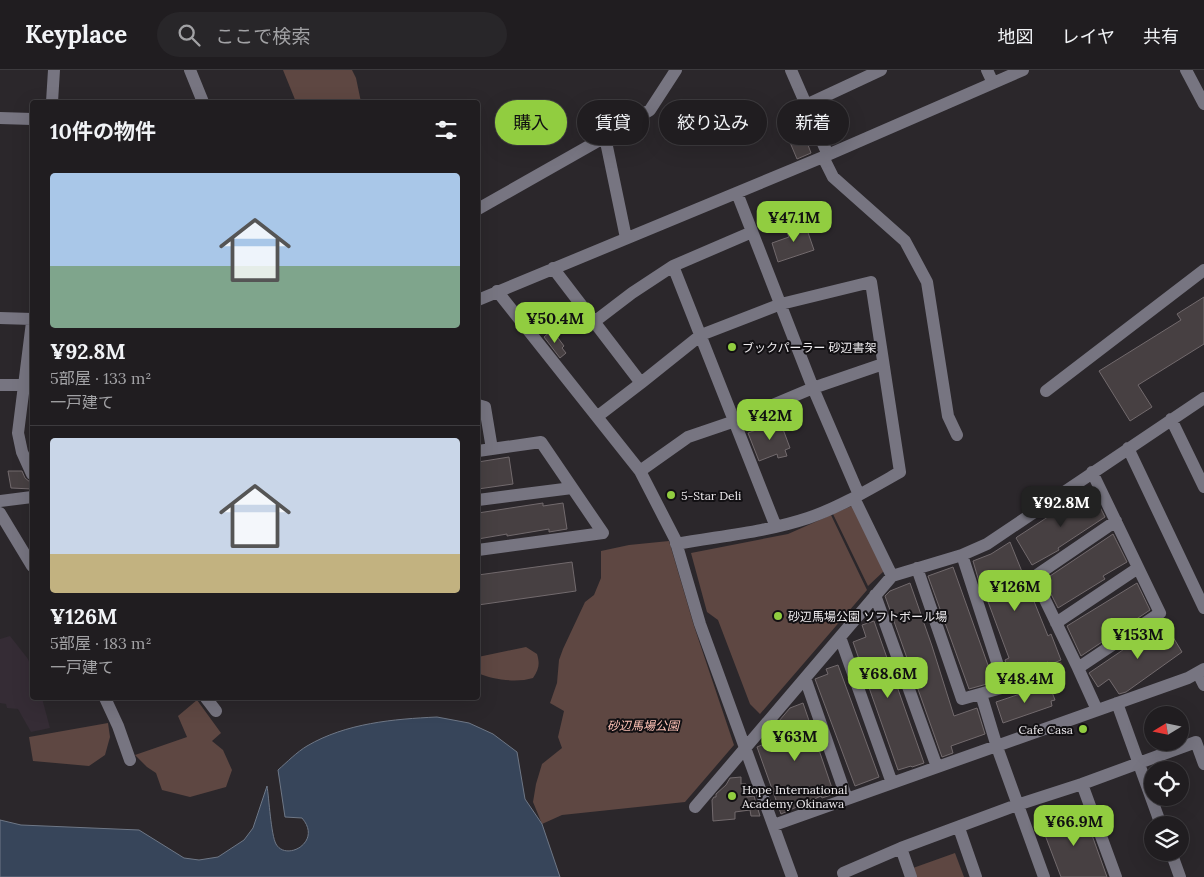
<!DOCTYPE html>
<html lang="ja">
<meta charset="utf-8">
<style>
:root{--surface:#201d20;--page:#282629;--text:#f1f3f6;--muted:#a2a2a5;--line:#3d3b3e;--accent:#91cd40}
body{margin:0;font-family:Lora,"Noto Sans JP",serif;background:var(--page);color:var(--text);height:100vh;display:flex;flex-direction:column;font-size:19px;white-space:nowrap}
*{box-sizing:border-box;margin:0}
p{font-size:16px;color:var(--muted)}
.icon{flex:none;width:28px;height:28px;fill:none;stroke:currentColor;stroke-width:2;stroke-linecap:round;stroke-linejoin:round}
.map{position:relative;flex:1;overflow:hidden}
.panel{position:absolute;left:30px;top:30px;width:450px;height:600px;display:flex;flex-direction:column;background:var(--surface);border-radius:5px;box-shadow:0 5px 20px #0002,0 0 0 1px var(--line)}
.panel>*{flex:none}
.guide{position:absolute;left:495px;top:30px;width:475px;height:45px;display:flex;gap:10px}
.needle{width:32px;rotate:260deg}
.tools{position:absolute;left:1144px;top:636px;display:grid;gap:10px}
.tools a{display:grid;place-items:center;width:45px;height:45px;border-radius:50%;background:var(--surface);box-shadow:0 5px 20px #0002,0 0 0 1px var(--line);font-size:25px}
.price{position:absolute;translate:-50% -42px;padding:0 11px;border-radius:10px;background:var(--accent);color:#111;font-size:16px;line-height:32px;filter:drop-shadow(0 1px 2px #0008)}
.price::after{content:'';position:absolute;left:50%;top:30px;width:15px;height:11px;margin-left:-8px;background:inherit;clip-path:polygon(0 0,100% 0,50% 100%)}
.price.selected{background:#222;color:#fff}
ul{padding:0;list-style:none}
li{display:grid;align-content:center;gap:10px;height:265px;padding:0 20px}
li+li{border-top:1px solid var(--line)}
li span{display:grid;place-items:center;height:155px;border-radius:5px;color:#555}
li>.icon{margin-inline-start:auto}
span .icon{width:90px;height:90px;fill:#fffc;stroke-width:1}
li b{font-size:21px}
h2{display:flex;justify-content:space-between;align-items:center;height:60px;padding:0 20px;font-size:21px}
.chip{padding:0 18px;border-radius:22px;background:var(--surface);box-shadow:0 5px 20px #0002,0 0 0 1px var(--line);font-size:18px;line-height:45px}
.chip.selected{background:var(--accent);color:#111}
header{display:flex;align-items:center;gap:30px;box-sizing:border-box;height:70px;padding:0 25px;background:var(--surface);border-bottom:1px solid var(--line)}
header strong{font-size:24px}
nav{display:flex;gap:28px;margin-inline-start:auto;font-size:18px}
.search{width:350px;height:45px;background:var(--page);display:flex;align-items:center;gap:12px;box-sizing:border-box;padding:0 18px;border-radius:28px;color:var(--muted);font-size:19px}
.map>svg:first-child{display:block}
.built{fill:#352c35}
.green{fill:#5e4742}
.water{fill:#37455a;stroke:#6e7786}
.building{fill:#474042;stroke:#726a6d}
.lines{fill:none;stroke-linecap:round;stroke-linejoin:round}
.minor{stroke:#777581;stroke-width:12}
.poi-dot{fill:#91cd40;stroke:#121013;stroke-width:2}
.labels{text-anchor:middle;dominant-baseline:central;stroke-width:4;stroke-linejoin:round;paint-order:stroke}
.poi-label{font-size:12px;fill:#eeebee;stroke:#121013;text-anchor:start}
.park-label{font-size:12px;font-style:italic;fill:#ffc3b7;stroke:#121013}
</style>
<header>
<strong>Keyplace</strong>
<div class="search"><svg class="icon" aria-label="search" viewBox="0 0 24 24"><circle cx="10" cy="10" r="6"/><path d="M15 15l6 6"/></svg>ここで検索</div>
<nav><a>地図</a><a>レイヤ</a><a>共有</a></nav>
</header>
<div class="map">
<svg width="1204" height="807" viewBox="0 0 1204 807">
<rect width="100%" height="100%" fill="#2b272b"/>
<path class="built" d="M10,566l18,23 4,12v27h10l8,30 -19,4 -13,-23 -11,-1 -1,-4 -6,-1v-64z"/>
<path class="green" d="M283,0h69l4,8 5,24h-65z
M854,435l30,66 -16,15 -35,-72z
M831,445l36,75 -107,124 -10,-10 -32,-84 -11,-8 -16,-59 97,-19z
M669,471l25,85 40,119 -49,57 -123,13 -20,9 -9,-22 3,-18 6,-20 20,-16 -4,-11 6,-26 -14,-8 7,-20 2,-23 4,-11 22,-47 9,-7 7,-17v-27l28,-6z
M526,577l11,7c3,10 2,15 -4,24 -16,5 -40,2 -55,-5v-16z
M1061,592l3,7 -50,19 -3,-8z
M197,630l24,33 -9,8 11,9 9,20 -6,17 -36,10 -28,-7 -6,-17 -9,-6 -12,-12 52,-18 -9,-21z
M108,653l2,14 -5,18 -16,11 -56,-5 -4,-24z
M955,783l9,24h-48l-3,-9z"/>
<path class="water" d="M437,647l32,6 24,11 24,18 8,47 17,25 18,53h-560v-57l21,5 118,5 45,28 15,2 19,-3 26,-17 9,-12 14,-42c2,12 4,49 9,58 10,18 47,-2 26,-26l-17,-1 -7,-47c9,-8 19,-18 29,-24 39,-23 87,-27 130,-29z"/>
<path class="building" d="M798,66l1,3 6,-2 6,16 -14,6 -8,-19z
M804,151l10,29 -36,12 -6,-19 17,-6 -4,-9z
M1204,227v47l-66,41 14,22 -22,14 -31,-50 82,-51 -4,-6z
M552,260l12,16 -2,2 4,5 -6,5 -16,-21z
M780,351l10,27 -5,2 2,6 -9,2 -1,-4 -18,7 -11,-28z
M509,387l4,27 -35,5v-27z
M8,401h14l3,7 5,4 2,7 -21,-1z
M1091,419l14,28 -47,31 1,2 -27,15 -16,-27 1,-1z
M543,433v3l20,-3 4,26 -18,3v-3l-42,7v-2l-29,5v-26z
M1113,464l14,28 -24,14 2,3 -47,29 -14,-28z
M1010,472l38,94 3,-2 10,26 -12,5 -1,-3 -38,15 -5,-17 4,-2 -25,-67 -2,1 -9,-31 18,-7z
M572,492l4,29 -98,14v-30z
M953,497l41,115 -25,7 -41,-113z
M910,513l22,63 22,70 23,-8 8,26 -34,12 2,7 -11,4 -57,-161 5,-5z
M1137,513l13,27 -69,46 -14,-30z
M874,551l50,142 -12,4 -1,-1 -13,4 -45,-128 13,-5 -4,-12z
M1164,552l18,30 -56,40 -7,2 -10,-15 -11,8 -9,-14z
M838,595l41,112 -24,9 -40,-107 13,-5 -2,-5z
M1044,616l5,7 3,-1 3,8 -4,1 1,5 -49,17 -7,-21z
M803,633l31,91 -12,4 -1,-2 -40,18 -24,-67 19,-8 -3,-11 17,-20z
M741,707v7h5l1,13 7,-1 6,20h-9l-1,-6 -15,2v7l-22,2 -1,-21 2,-3h2v-3l10,-9 4,-7z
M1083,740l24,67h-46l-16,-42 -3,-11z"/>
<g class="lines">
<path class="minor" d="M190,0l13,32
M791,0l37,85
M987,0l6,13
M1186,0l18,34
M52,32l2,-32
M806,35l75,-35
M0,48l32,1
M605,67l21,101
M823,87l10,20 72,64 22,41 21,134 9,19
M737,123l76,195 46,107
M478,139l127,-72 45,-27 26,-40
M673,196l103,261
M553,198l88,115 -43,33
M497,221l143,180 35,68 25,85 92,253
M478,230l345,-143 200,-87
M0,248l32,1
M32,252l-14,111 4,19 10,22
M594,252l38,-29 41,-27 79,-34
M641,313l60,-48 80,-31 90,-22 29,190c-30,17 -60,35 -92,46 -42,14 -88,18 -132,26
M0,315h32
M1046,321l158,-121
M478,335l7,2 7,42
M1171,349l33,68
M1128,378l76,160
M478,381l63,-9 62,91 -125,17
M640,401l48,-34 47,-16 78,-33 70,-24
M1092,402l68,141 -82,55 19,42
M854,428l38,78
M478,430l94,-12
M0,431l32,-4
M0,443l32,53
M917,498l45,131 43,-12 -43,-132
M875,525l62,172
M1056,553l82,-55
M840,567l52,146
M1078,598l-44,-91 82,-56
M1198,603l6,12
M805,608l42,121
M981,624l16,53 47,130
M105,628l13,28 12,34
M206,628l10,13
M1117,633l44,122
M1082,714l34,93
M695,737l197,-231 70,-21 25,-11 217,-146
M774,755l414,-147 16,-9
M959,758l17,49
M901,778l10,29
M1171,782l9,25
M845,807l-2,-4 58,-25 116,-43 65,-21 114,-42 8,22"/>
</g>
<g class="poi-dot">
<circle cx="732" cy="277" r="5"/>
<circle cx="671" cy="425" r="5"/>
<circle cx="778" cy="546" r="5"/>
<circle cx="1083" cy="659" r="5"/>
<circle cx="732" cy="726" r="5"/>
</g>
<g class="labels">
<g class="poi-label">
<text x="742" y="277">ブックパーラー 砂辺書架</text>
<text x="681" y="425">5-Star Deli</text>
<text x="788" y="546">砂辺馬場公園 ソフトボール場</text>
<text x="1073" y="659" text-anchor="end">Cafe Casa</text>
<text x="742" y="719">Hope International<tspan x="742" dy="14">Academy Okinawa</tspan></text>
</g>
<g class="park-label">
<text x="643" y="655">砂辺馬場公園</text>
</g>
</g>
</svg>
<div class="tools">
<a><svg class="needle" viewBox="-14 -14 28 28"><path d="M0-13l5 13h-10z" fill="#e53935"/><path d="M0 13l5-13h-10z" fill="#a2a2a5"/></svg></a>
<a><svg class="icon" aria-label="locate" viewBox="0 0 24 24"><circle cx="12" cy="12" r="6"/><path d="M12 2v4M12 18v4M2 12h4M18 12h4"/></svg></a>
<a><svg class="icon" aria-label="layers" viewBox="0 0 24 24"><path d="M12 4l9 5-9 5-9-5zM3 14l9 5 9-5"/></svg></a>
</div>
<b class="price" style="left:794px;top:173px">¥47.1M</b>
<b class="price" style="left:555px;top:274px">¥50.4M</b>
<b class="price" style="left:770px;top:371px">¥42M</b>
<b class="price selected" style="left:1061px;top:458px">¥92.8M</b>
<b class="price" style="left:1015px;top:542px">¥126M</b>
<b class="price" style="left:1138px;top:590px">¥153M</b>
<b class="price" style="left:888px;top:629px">¥68.6M</b>
<b class="price" style="left:1025px;top:634px">¥48.4M</b>
<b class="price" style="left:795px;top:692px">¥63M</b>
<b class="price" style="left:1074px;top:777px">¥66.9M</b>
<div class="guide">
<a class="chip selected">購入</a>
<a class="chip">賃貸</a>
<a class="chip">絞り込み</a>
<a class="chip">新着</a>
</div>
<section class="panel">
<h2>10件の物件<svg class="icon" aria-label="filters" viewBox="0 0 24 24"><path d="M4 7h16M4 17h16"/><circle cx="9" cy="7" r="2"/><circle cx="15" cy="17" r="2"/></svg></h2>
<ul>
<li><span style="background:linear-gradient(#a9c7e8 60%,#7fa58c 0)"><svg class="icon" aria-label="home" viewBox="0 0 24 24"><path d="M3 11l9-7 9 7M6 9v11h12V9"/></svg></span><div><b>¥92.8M</b><p>5部屋 · 133 m²</p><p>一戸建て</p></div></li>
<li><span style="background:linear-gradient(#c9d6e8 75%,#c2b280 0)"><svg class="icon" aria-label="home" viewBox="0 0 24 24"><path d="M3 11l9-7 9 7M6 9v11h12V9"/></svg></span><div><b>¥126M</b><p>5部屋 · 183 m²</p><p>一戸建て</p></div></li>
</ul>
</section>
</div>
